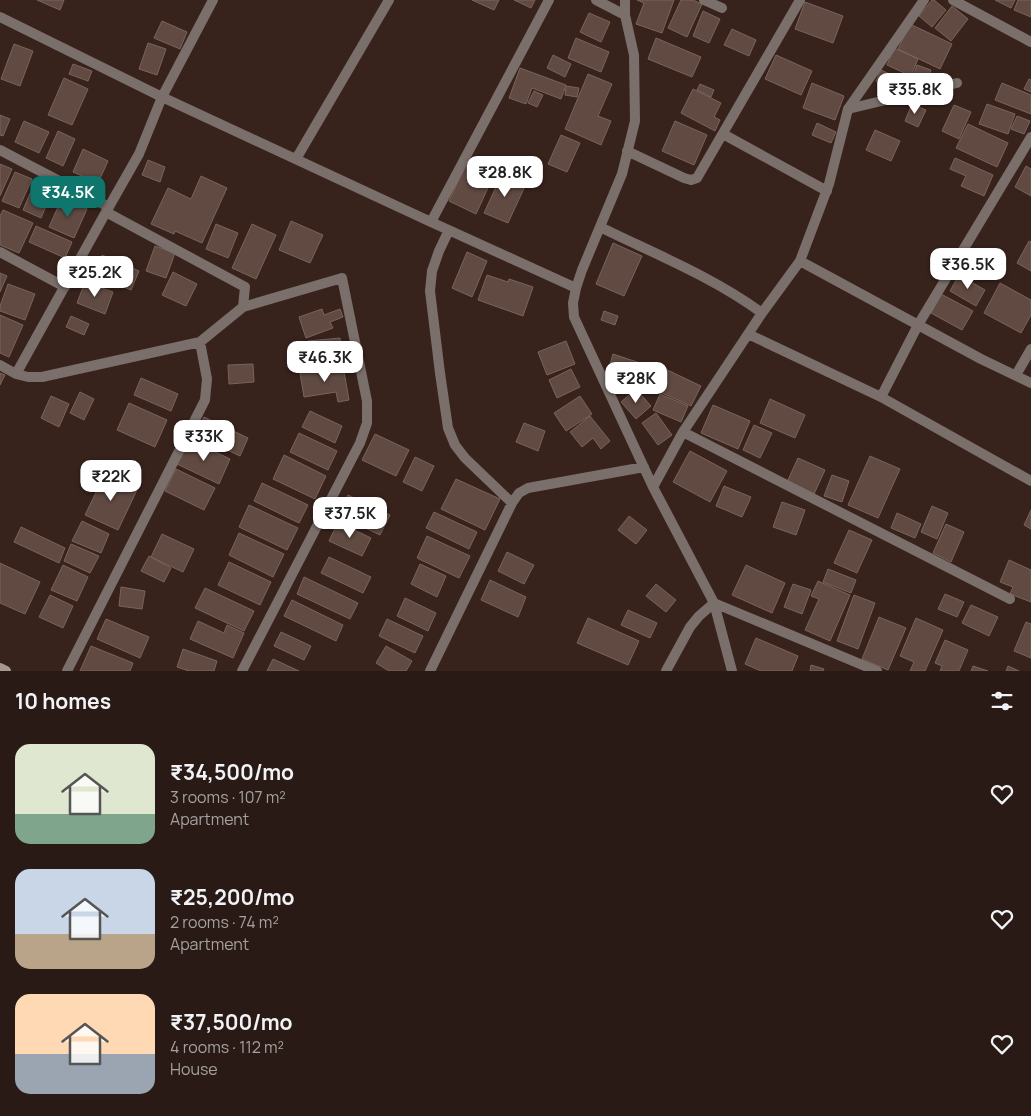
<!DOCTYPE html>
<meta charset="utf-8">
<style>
:root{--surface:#2a1a15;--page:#32231e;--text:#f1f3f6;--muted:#a5a1a0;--accent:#0f766e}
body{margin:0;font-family:Manrope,sans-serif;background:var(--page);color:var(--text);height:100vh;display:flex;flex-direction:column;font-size:19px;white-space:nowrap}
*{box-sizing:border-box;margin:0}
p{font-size:16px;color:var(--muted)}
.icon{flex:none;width:28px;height:28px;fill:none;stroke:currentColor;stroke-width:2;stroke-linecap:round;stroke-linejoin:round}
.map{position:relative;height:671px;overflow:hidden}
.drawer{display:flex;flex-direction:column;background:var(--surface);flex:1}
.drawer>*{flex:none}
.price{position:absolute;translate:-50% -42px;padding:0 11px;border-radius:10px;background:#fff;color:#222;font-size:16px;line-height:32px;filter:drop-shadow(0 1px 2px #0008)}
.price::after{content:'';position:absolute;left:50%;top:30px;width:15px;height:11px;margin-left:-8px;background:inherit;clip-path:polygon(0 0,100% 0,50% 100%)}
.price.active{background:var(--accent);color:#fff}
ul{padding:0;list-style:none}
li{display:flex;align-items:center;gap:15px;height:125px;padding:0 15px}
li span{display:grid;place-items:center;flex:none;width:140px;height:100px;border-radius:15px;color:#555}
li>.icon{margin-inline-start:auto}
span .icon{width:60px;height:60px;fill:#fffc;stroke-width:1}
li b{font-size:21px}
h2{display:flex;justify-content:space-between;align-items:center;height:60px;padding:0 15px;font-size:21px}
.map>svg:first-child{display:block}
.building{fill:#604a42;stroke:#7b635b}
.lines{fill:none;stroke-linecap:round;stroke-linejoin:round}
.lane{stroke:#7a6f6b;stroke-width:10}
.street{stroke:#7a6f6b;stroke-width:10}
.secondary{stroke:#a89690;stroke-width:10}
</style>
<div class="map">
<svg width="1031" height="671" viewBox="0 0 1031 671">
<rect width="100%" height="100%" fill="#38231c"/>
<path class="building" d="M37,0h27l-4,10z
M472,0h27l-5,10z
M514,0h21l-4,8z
M637,0h37l-12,33 -26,-9 8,-21z
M681,0h12l9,4 -15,33 -19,-9z
M932,0h2l12,10 -14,17 -13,-11z
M995,0h20l-4,8z
M1018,0h13v17l-17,-7z
M805,2l38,14 -10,27 -38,-14z
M952,6l16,13 -17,22 -16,-13z
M703,11l17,8 -11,24 -16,-7z
M589,13l21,9 -9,20 -21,-10z
M162,21l25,11 -7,17 -26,-11z
M910,24l42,20 -12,25 -42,-20z
M732,29l24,11 -7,16 -25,-11z
M576,38l33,14 -8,20 -33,-14z
M656,38l45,19 -9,20 -44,-18z
M148,43l18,6 -9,26 -18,-6z
M14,44l19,7 -13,35 -19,-7z
M894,48l24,11 -7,17 -24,-11z
M553,55l18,9 -6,13 -18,-9z
M776,55l36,16 -11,24 -36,-16z
M73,64l19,7 -4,10 -19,-7z
M917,65l14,5 -4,12 -14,-5z
M520,68l46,17 -5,14 -29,-11 -6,16 -17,-6z
M881,70l17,8 -5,10 -17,-7z
M588,74l24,10 -14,32 13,5 -10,24 -36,-16z
M64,78l24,11 -16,36 -24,-10z
M1029,79l2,1v12l-7,-3z
M812,83l32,13 -9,24 -32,-12z
M1002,83l29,12v19l-36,-14z
M700,84l14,6 -3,7 -14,-7z
M566,86l13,2 -2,9 -12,-2z
M693,89l28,14 -7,14 6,3 -5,11 -34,-18z
M534,91l9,4 -6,12 -9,-4z
M912,104l14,6 -8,17 -13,-6z
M987,104l28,10 -7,20 -29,-10z
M954,105l17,7 -12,27 -17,-8z
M0,115l10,4 -7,17 -3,-1z
M1017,116l13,5 -6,13 -13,-5z
M24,121l25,11 -10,21 -24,-11z
M675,121l32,14 -13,30 -32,-14z
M817,123l19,9 -5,11 -19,-8z
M968,124l40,19 -11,24 -41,-19z
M875,130l25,11 -9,20 -25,-11z
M58,131l17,8 -12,27 -17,-8z
M561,135l19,8 -13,29 -19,-8z
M83,149l25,12 -10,22 -25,-11z
M955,158l38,17 -9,21 -23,-10 5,-10 -16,-7z
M148,160l17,7 -5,15 -18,-7z
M0,164l12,5 -12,27z
M466,164l27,13 -17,37 -27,-13z
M1026,166l5,3v27l-16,-9z
M15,172l17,7 -13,29 -17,-7z
M502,174l24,10 -18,39 -24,-10z
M201,176l26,12 -25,55 -27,-12 -1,3 -23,-10 17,-36 23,11z
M35,182l18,8 -12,28 -18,-8z
M62,198l25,11 -13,29 -25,-11z
M3,210l30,13 -14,30 -19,-8v-29z
M291,221l32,14 -13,28 -31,-13z
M216,224l22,9 -10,25 -22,-9z
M252,224l24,11 -20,44 -24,-11z
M36,226l36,16 -7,16 -36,-16z
M1029,241l2,1v29l-14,-8z
M613,243l29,13 -18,40 -28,-12z
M155,246l20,7 -9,25 -20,-7z
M467,252l20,9 -15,36 -20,-9z
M102,255l37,16 -8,19 -37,-16z
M173,272l24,12 -11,22 -24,-11z
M0,273l7,3 -7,16z
M487,275l21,7 1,-3 24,8 -10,29 -45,-16z
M959,275l26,15 -9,16 -26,-15z
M85,282l28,10 -8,22 -28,-11z
M1000,283l31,17v15l-10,18 -37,-20z
M8,284l27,10 -10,26 -25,-9v-5z
M941,294l32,17 -11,19 -31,-17z
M322,309l2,6 16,-6 3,8 -13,5 3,6 -27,10 -7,-21z
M604,311l14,5 -3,9 -14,-5z
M0,315l23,10 -14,32 -9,-4z
M71,316l18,8 -5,11 -18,-8z
M340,338l2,20 -32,3 -2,-20z
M566,341l9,23 -28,11 -9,-23z
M613,354l39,13 -7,21 -38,-13z
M253,364l1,18 -25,2 -1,-19z
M343,366l6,34 -11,2 -2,-10 -32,5 -4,-24z
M661,367l40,19 -10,20 -40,-18z
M571,369l9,18 -23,11 -8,-18z
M0,373l5,2 -5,10z
M141,378l37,16 -7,17 -37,-16z
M636,389l15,17 -15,13 -15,-17z
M80,392l14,7 -10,21 -14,-7z
M660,394l28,12 -7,16 -28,-12z
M51,396l18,8 -10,23 -18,-9z
M580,396l12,18 -26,17 -12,-18z
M770,399l35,16 -10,23 -35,-15z
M129,403l38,17 -12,27 -38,-17z
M713,405l37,16 -12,28 -37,-16z
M310,411l32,15 -7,17 -33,-16z
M656,413l16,22 -14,10 -16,-22z
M590,416l20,25 -9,8 -8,-11 -11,9 -12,-15z
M204,417l44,21 -8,18 -44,-21z
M524,423l21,8 -7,20 -22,-9z
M754,425l18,8 -12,25 -17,-8z
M299,433l38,18 -9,19 -38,-18z
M375,434l34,16 -13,26 -34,-16z
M189,439l41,20 -11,25 -42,-20z
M690,451l37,20 -17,31 -37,-20z
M284,455l42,21 -11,23 -42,-20z
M870,456l30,13 -22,49 -30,-13z
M415,457l19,9 -12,25 -19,-9z
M798,458l27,12 -11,24 -27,-12z
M176,469l39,19 -11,22 -39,-19z
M105,474l32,16 -19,40 -33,-15z
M832,475l17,6 -7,21 -18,-6z
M456,479l44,20 -15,31 -44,-21z
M262,483l46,22 -9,18 -45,-22z
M724,486l27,11 -9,20 -26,-11z
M348,495l42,20 -10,20 -42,-20z
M782,502l23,8 -9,25 -23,-8z
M249,505l49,23 -11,22 -48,-23z
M932,506l16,7 -11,26 -16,-7z
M1031,510v19l-7,-4z
M434,512l43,20 -8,17 -43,-21z
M897,513l24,11 -6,14 -24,-10z
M629,516l18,14 -11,14 -18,-14z
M82,521l27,13 -8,19 -29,-12z
M338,522l33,16 -9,18 -33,-15z
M946,524l18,8 -13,30 -18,-9z
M21,527l44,21 -6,15 -45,-21z
M849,530l23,10 -15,33 -23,-10z
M239,533l45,21 -11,23 -44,-22z
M162,534l32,15 -11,23 -32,-15z
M427,536l43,20 -11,22 -42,-20z
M71,544l28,12 -9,17 -26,-12z
M507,552l27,13 -10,19 -26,-13z
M149,556l22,12 -7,14 -23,-11z
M329,557l42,20 -8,16 -42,-20z
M1009,560l22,10v32l-21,-8 3,-7 -13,-5z
M229,562l42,20 -11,23 -42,-20z
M0,563l40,19 -15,32 -25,-11z
M420,564l26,12 -9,21 -26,-13z
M63,565l25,12 -11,24 -26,-11z
M746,565l39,18 -13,30 -40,-18z
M828,569l28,11 -5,13 -28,-11z
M304,577l54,26 -8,16 -53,-25z
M490,580l36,17 -8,20 -37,-17z
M818,581l32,14 -20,46 -25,-11 14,-31 -8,-3z
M656,584l20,16 -10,12 -20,-16z
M793,584l18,6 -9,24 -18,-7z
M121,587l24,4 -3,18 -23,-3z
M205,588l49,23 -10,20 -49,-23z
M945,594l19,8 -7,15 -19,-8z
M50,595l23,11 -10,22 -24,-11z
M854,595l21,8 -17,46 -21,-8z
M405,598l31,15 -8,18 -31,-15z
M292,600l51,25 -7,16 -52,-25z
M971,605l27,12 -9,19 -27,-13z
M628,610l29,13 -7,15 -29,-13z
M879,617l27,11 -18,42 -26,-11z
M588,618l51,23 -11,24 -51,-22z
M916,618l27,12 -18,41h-15l4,-9 -14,-6z
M106,619l43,18 -9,21 -43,-19z
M387,619l36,17 -8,17 -36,-17z
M198,621l26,12 3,-8 17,8 -11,25 -43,-19z
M1026,622l5,2v34l-17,-7z
M281,632l30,14 -7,14 -30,-14z
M756,638l42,18 -6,15h-31l-16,-7z
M945,640l23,10 -9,21h-19l2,-5 -7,-3z
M91,646l42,17 -3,8h-50z
M386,646l26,15 -6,10h-17l-13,-8z
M183,649l34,12 -3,10h-25l-12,-4z
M273,659l26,12h-32z
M811,665l13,4 -1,2h-13z
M973,666l15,5h-17z
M1008,666l11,5h-13z"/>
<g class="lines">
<path class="lane" d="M848,109l109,-26"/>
<path class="street" d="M213,0l-51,97 269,125 145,66
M596,0l29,15
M625,0v15l9,40 1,66 -13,53 -40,96 -6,18 -3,15 1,14 79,170 61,116 18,68
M704,0l18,8
M953,0l78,42
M0,17l162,80 -23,57 -33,58
M723,134l104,57
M0,150l109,57
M627,151l57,27 7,2 6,-2 103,-178
M296,159l93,-159
M106,212l139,75 -2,20 -43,35 -158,35h-14l-12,-3z
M431,222l118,-222
M600,227c55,27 113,50 162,86
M449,230l-10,21 -7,20 -2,20 10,82 8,55 7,17 10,13 47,45
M0,252l65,35
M800,261l29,-77 19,-75 76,-109
M748,334l133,63 150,84
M0,365l16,9
M1016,375l15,-26
M881,397l37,-72 113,-188
M683,432l327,167
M653,487l30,-55 79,-119 38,-52 181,98 50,24
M67,671l138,-271 2,-21 -7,-37
M242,671l118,-228 7,-20v-22l-25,-123 -99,29
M430,671l82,-168 7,-10 9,-5 116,-21
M666,671l24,-44 9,-11 15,-13 163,68"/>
<path class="secondary" d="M0,668l6,3"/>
</g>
</svg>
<b class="price" style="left:915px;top:115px">₹35.8K</b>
<b class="price" style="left:505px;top:198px">₹28.8K</b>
<b class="price active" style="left:68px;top:218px">₹34.5K</b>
<b class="price" style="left:968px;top:290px">₹36.5K</b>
<b class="price" style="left:95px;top:298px">₹25.2K</b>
<b class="price" style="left:325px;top:383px">₹46.3K</b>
<b class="price" style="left:636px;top:404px">₹28K</b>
<b class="price" style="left:204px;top:462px">₹33K</b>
<b class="price" style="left:111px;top:502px">₹22K</b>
<b class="price" style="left:350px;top:539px">₹37.5K</b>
</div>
<section class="drawer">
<h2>10 homes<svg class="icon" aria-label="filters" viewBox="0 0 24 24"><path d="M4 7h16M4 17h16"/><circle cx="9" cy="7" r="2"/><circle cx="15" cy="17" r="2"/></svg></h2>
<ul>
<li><span style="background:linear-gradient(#dfe7d0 70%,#7fa58c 0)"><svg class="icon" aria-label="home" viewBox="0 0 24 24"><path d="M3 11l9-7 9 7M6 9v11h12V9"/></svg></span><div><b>₹34,500/mo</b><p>3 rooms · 107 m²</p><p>Apartment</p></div><svg class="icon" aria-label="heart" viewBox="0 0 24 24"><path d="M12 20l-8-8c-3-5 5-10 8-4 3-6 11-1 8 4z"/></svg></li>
<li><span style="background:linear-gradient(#c9d6e8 65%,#b9a48a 0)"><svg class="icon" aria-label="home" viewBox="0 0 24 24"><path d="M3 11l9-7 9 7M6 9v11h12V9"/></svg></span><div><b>₹25,200/mo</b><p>2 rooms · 74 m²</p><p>Apartment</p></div><svg class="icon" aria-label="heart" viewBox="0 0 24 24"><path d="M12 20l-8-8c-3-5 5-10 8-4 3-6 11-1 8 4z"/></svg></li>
<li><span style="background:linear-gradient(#ffd9b3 60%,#9aa5b1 0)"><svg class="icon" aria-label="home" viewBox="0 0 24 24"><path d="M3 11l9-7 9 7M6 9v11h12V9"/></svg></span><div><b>₹37,500/mo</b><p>4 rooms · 112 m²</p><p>House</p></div><svg class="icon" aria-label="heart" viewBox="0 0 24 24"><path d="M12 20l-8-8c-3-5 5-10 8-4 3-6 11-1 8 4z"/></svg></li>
</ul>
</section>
